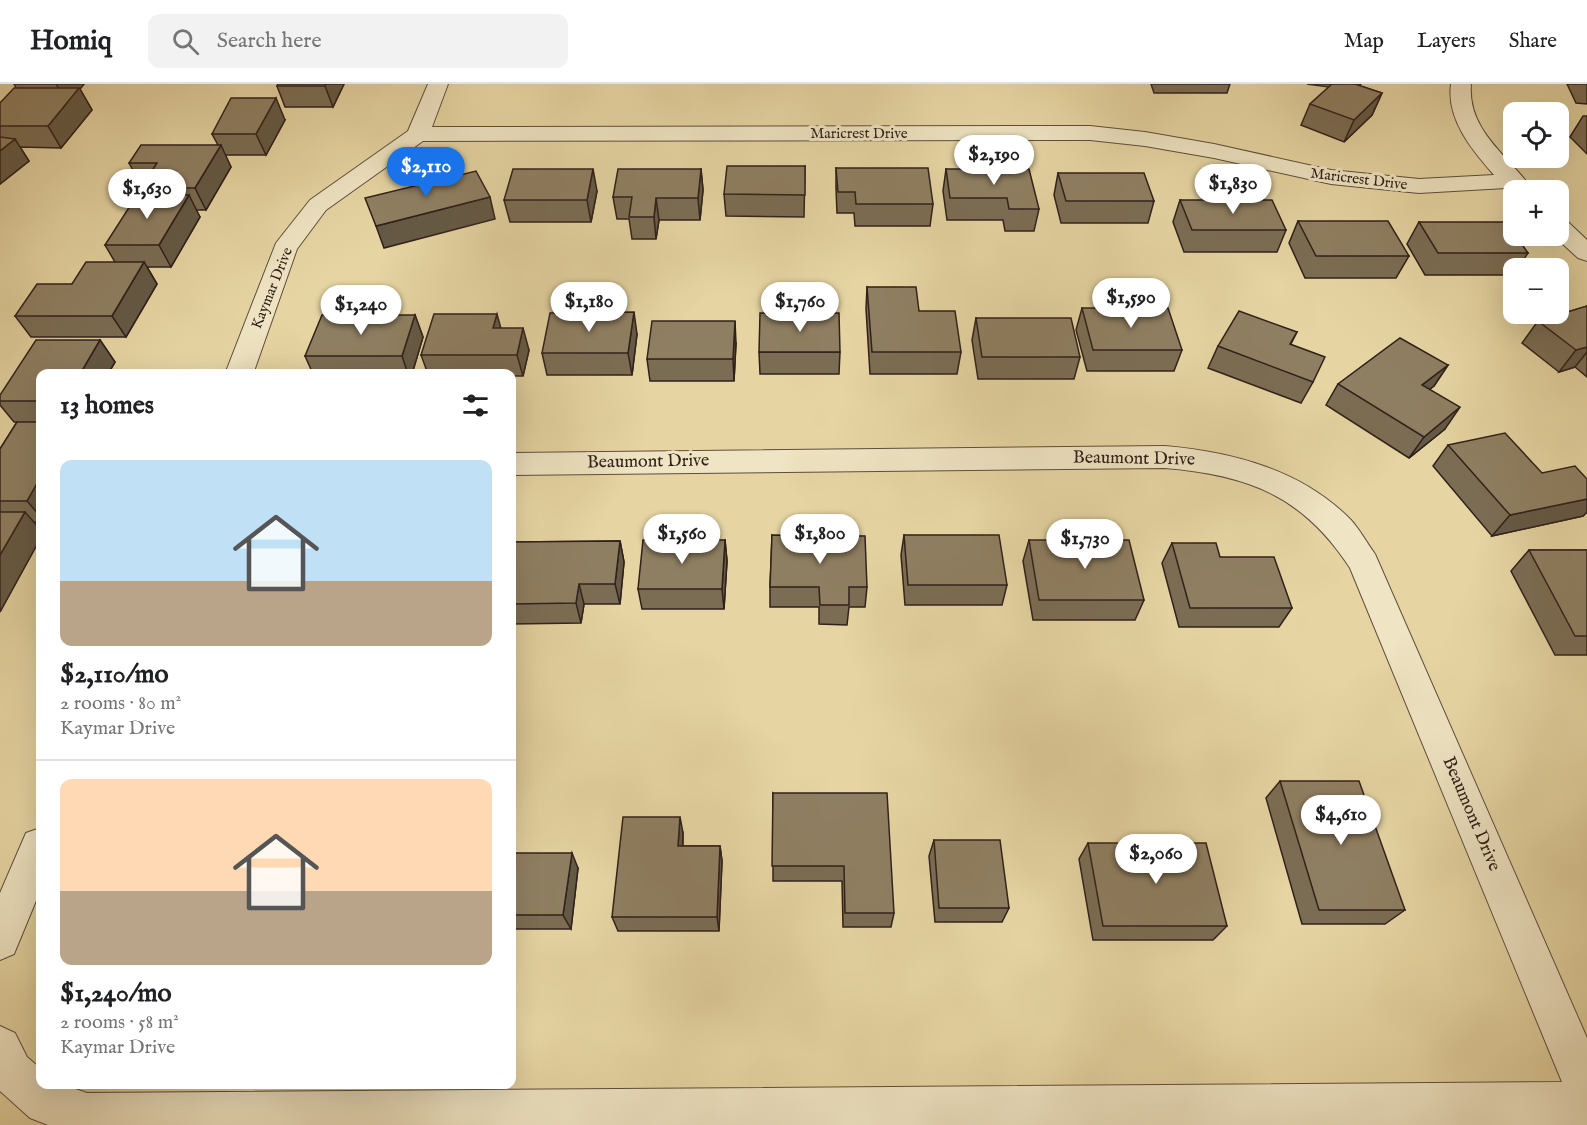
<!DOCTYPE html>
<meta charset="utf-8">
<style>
:root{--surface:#fff;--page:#f2f2f2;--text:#202124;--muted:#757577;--line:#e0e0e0;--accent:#1a73e8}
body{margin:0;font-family:"IM FELL English",serif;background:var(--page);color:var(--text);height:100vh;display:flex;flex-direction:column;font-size:22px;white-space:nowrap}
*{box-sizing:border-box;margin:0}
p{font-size:20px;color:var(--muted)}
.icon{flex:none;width:33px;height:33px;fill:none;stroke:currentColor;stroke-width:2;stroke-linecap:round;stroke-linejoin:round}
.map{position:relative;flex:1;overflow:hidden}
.drawer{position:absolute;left:36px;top:285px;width:480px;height:720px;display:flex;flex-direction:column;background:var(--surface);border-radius:12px;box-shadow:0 6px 24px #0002}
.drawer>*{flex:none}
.fabs{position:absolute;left:1503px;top:18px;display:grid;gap:12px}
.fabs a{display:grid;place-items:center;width:66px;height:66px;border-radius:12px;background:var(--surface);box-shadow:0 6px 24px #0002;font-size:30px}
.price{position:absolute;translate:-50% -51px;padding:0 14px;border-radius:21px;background:#fff;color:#222;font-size:20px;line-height:39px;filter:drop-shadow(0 2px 3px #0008)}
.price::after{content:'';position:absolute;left:50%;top:36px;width:18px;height:14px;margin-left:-9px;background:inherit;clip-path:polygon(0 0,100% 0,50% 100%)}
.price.active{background:var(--accent);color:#fff}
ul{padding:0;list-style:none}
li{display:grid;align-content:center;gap:12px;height:318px;padding:0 24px}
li+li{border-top:2px solid var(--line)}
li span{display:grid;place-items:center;height:186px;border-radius:12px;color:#555}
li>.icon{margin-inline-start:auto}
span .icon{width:108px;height:108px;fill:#fffc;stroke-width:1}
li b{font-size:26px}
h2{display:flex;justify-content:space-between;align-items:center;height:72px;padding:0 24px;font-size:26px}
header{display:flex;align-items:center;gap:36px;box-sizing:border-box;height:84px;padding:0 30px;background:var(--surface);border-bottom:2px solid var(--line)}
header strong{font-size:28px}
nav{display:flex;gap:33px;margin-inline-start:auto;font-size:21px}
.search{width:420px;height:54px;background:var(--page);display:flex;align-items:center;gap:15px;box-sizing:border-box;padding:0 21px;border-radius:12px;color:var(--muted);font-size:22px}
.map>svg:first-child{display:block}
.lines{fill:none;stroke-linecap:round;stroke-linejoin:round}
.minor-casing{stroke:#5e4e3d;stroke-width:2}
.minor{fill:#efe4c3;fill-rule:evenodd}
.wall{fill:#7b6d54;stroke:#30211b;stroke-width:1.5}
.shaded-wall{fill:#645945;stroke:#30211b;stroke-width:1.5}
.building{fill:#8f7f62;stroke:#30211b;stroke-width:1.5}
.labels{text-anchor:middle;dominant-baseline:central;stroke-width:6;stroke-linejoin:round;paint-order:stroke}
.far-street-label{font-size:15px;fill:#30211b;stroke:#efe4c3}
.street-label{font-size:18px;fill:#30211b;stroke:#efe4c3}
</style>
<header>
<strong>Homiq</strong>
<div class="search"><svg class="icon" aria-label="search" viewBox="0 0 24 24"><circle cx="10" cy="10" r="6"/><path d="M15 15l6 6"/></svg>Search here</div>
<nav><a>Map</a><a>Layers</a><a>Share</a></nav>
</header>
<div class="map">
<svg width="1587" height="1041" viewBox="0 0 1587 1041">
<rect width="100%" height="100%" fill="#e6d5a3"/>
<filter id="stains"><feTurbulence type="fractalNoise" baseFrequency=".00333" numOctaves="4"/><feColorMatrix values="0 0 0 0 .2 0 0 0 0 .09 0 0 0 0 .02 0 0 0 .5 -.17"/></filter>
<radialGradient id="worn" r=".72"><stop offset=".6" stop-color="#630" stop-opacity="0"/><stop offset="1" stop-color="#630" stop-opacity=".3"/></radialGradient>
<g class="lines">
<defs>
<path id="minor" d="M428,0h20l-16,43 658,-1 55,6 69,12 117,26 88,9 75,-4c-22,-25 -48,-56 -43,-91h20c-4,47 38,72 62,106h-19v5l-8,-7 -87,5 -88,-9 -117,-26 -69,-12 -55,-6 -667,1 -97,69 -29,39 -44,125h-28l51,-131 34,-43 98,-69z
M1558,135l9,2 20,19v21l-9,-3 -24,-22h4z
M1165,362c68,6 137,24 186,74 9,10 16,23 24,34l212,484v87h-1539l-18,-7 -30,-27v-65l15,7 12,24 13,11v16h21l26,9 1475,-11 -212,-514c-47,-72 -101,-93 -185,-100l-653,7v-22z
M40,744v63l-26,63 -14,6v-67l26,-60z"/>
</defs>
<use href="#minor" class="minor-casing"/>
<use href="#minor" class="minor"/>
</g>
<path class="wall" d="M14,0h70l-4,5 12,21 -31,38 -41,-1 9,14 -29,23v-81l16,-15z
M278,0h66l-11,23h-48l-8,-21z
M1151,0h79l-3,9h-73z
M1307,0h54l-1,2 22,7 -10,22 -28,27 -43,-17 9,-21 19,-17z
M1567,0h20v20l-11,-1z
M1583,32h4v38l-17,-17z
M285,36l-19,35h-41l6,12 -25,43h-10l4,7 -29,50h-24l10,17 -31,53h-95l-16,-21 57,-32 43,-22 -10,-17 40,-50 -4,-7 2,-3h-2l-12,-22 89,-18 -6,-11z
M805,82l-1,51 -78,-1 -2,-22z
M836,84l97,36 -3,22h-75l-1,-13h-17l-1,-24z
M701,85l2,21 -3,30h-41l-3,19h-24l-3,-20h-12l-4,-22z
M946,85l93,40 -5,22h-29l-2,-11h-56l-4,-29z
M1058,89l96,28 -6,22h-87l-7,-28z
M597,107l-6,31h-81l-6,-22z
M1180,116l106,30 -9,22h-93l-11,-30z
M1298,137l111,35 -13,22h-91l-16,-35z
M1419,138l109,31 -10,15h-4l-1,7h-88l-18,-31z
M867,203l52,24 42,41 -4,22h-87l-4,-65z
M1587,222v71l-12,-10 -16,5 -37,-29 16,-22z
M1082,224l100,42 -8,21h-87l-11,-41z
M415,231l8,22 -11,37h-99l-8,-18z
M976,234l104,39 -6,22h-96l-6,-39z
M501,244l28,22 -6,26h-11v-2h-84l-7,-19z
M1297,248l-6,12 22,38 -12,21 -93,-35 10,-22z
M637,250l-5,41h-85l-5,-22z
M100,256l15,22 -7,12h-68v148h-6l6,7v10l-40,73v-163l17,-27h-3l-14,-17v-10z
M736,259l-2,38h-84l-3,-22z
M759,268h81l-1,22h-79z
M1448,281l-14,21 -4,3 15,40 -36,29 -83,-53 12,-21z
M1448,361l94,28 45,6v33l-4,4 -91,20 -59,-70z
M772,451l95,52 -2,20h-16l-2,18 -28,-1v-17h-49v-20z
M904,451l103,50 -5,20h-97l-4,-50z
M725,456l2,21 -3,48h-82l-4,-20z
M1029,456l115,60 -9,20h-102l-10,-59z
M620,457l4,21 -4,42h-36l-3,19 -69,1v-82z
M1172,459l48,14 72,51 -13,19h-100l-17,-64z
M1529,466h58v105h-32l-44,-84z
M1280,697l125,129 -20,14h-83l-36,-126z
M773,709l121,120 -3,14h-48l-1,-46h-69z
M683,749v13h37l2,15 -3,70h-101l-6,-14z
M934,756l75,68 -7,14h-67l-6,-66z
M1088,759l139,83 -14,14h-120l-14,-81z
M512,769l66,15 -7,61h-59z"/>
<path class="shaded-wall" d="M56,0h28l-4,5 12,21 -31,38 -13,-22 19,-23z
M326,0h18l-11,23 -8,-21z
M1382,9l-10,22 -28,27 10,-22z
M276,14l9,22 -19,35 -10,-21z
M15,55l14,22 -29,23v-33z
M221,61l10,22 -25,43 -11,-22z
M593,85l4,22 -6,31 -4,-22z
M701,85l2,21 -3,30 -2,-22z
M189,111l11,22 -29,50 -12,-22z
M490,113l5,22 -111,29 -8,-22z
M656,114l3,22 -3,19 -2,-22z
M144,178l13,22 -31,53 -14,-21z
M634,228l3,22 -5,41 -4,-22z
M497,230l6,22 -10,-8z
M415,231l8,22 -11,37h-4l-6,-18z
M735,237l1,22 -2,38 -1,-22z
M523,244l6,22 -6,26 -6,-21z
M100,256l15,22 -7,12h-28z
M1587,263v5l-12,15 -16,5 17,-22z
M1448,281l-14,21 -26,20 14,-21z
M1460,323l-15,22 -36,29 15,-21z
M40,394v38l-13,-15z
M1587,415v13l-4,4 -91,20 18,-21z
M25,428l15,17v10l-40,73v-57z
M725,456l2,21 -3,48 -2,-20z
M620,457l4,21 -4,42 -5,-20z
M579,500l5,20 -3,19 -5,-20z
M680,733l3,16 -1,28 -4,-15z
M720,762l2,15 -3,70 -2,-14z
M572,769l6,15 -7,61 -8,-14z"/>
<path class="building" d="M278,0h48l-1,2h-48z
M1332,0h23l27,9 -28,27 -44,-16z
M14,4h65l-31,38h-48v-23z
M231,14h45l-20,36h-44z
M0,53l15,2 -15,12z
M141,61h80l-26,43h-54l16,-25h-28z
M727,82h78v29l-81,-1z
M836,84h92l5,36h-77l-1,-12h-17z
M513,85h80l-6,31h-83z
M618,85h83l-3,29h-42l-2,19h-25l3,-20h-19z
M946,85h83l10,40h-30l-2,-11h-57z
M476,87l14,26 -114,29 -11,-28z
M1058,89h86l10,28h-88z
M137,111h52l-30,50h-54z
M1180,116h92l14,30h-94z
M1298,137h90l21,35h-93z
M1419,138h88l7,10v4h2l12,17h-90z
M86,178h58l-32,54h-97l22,-32h35z
M867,203h49l3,24h36l6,41h-89z
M1587,222v41l-11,3 -38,-29z
M1082,224h86l14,42h-89z
M1239,227l58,21 -7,12 35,13 -12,25 -95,-36z
M634,228l-6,41h-86l8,-40z
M760,229h79l1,39h-81z
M434,230h63l-4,14h30l-6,27h-96z
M322,231h93l-13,41h-97z
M976,234h95l9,39h-98z
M652,237h83l-2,38h-86z
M1400,254l48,27 -26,20 38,22 -36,30 -86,-53z
M36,256h64l-20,34h-40v27h-40v-6z
M17,338h23v56l-13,23h-27v-52z
M1505,349l37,40 33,-7 12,13v20l-77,16 -62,-70z
M0,428h25l-25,43z
M772,451l93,1 2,51h-18v18h-29l-1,-18h-49z
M904,451h95l8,50h-99z
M643,456h82l-3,49h-84z
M1029,456h100l15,60h-105z
M620,457l-5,43h-36l-3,19 -64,1v-62z
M1172,459h44l4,14h54l18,51h-102z
M1529,466h58v86h-12z
M1280,697h79l46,129h-86z
M773,709h114l7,120h-49l-1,-47h-72z
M623,733h57l-2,29h42l-3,71h-105z
M934,756h66l9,68h-70z
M1088,759h118l21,83h-124z
M512,769h60l-9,62h-51z"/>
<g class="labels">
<g class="far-street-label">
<text x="859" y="49">Maricrest Drive</text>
<text transform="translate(1359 95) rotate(7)">Maricrest Drive</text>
<text transform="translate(272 204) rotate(-68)">Kaymar Drive</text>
</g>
<g class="street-label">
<text transform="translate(1134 375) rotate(1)">Beaumont Drive</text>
<text transform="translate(648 378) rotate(-1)">Beaumont Drive</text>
<text transform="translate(1471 730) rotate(67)">Beaumont Drive</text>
</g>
</g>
<rect width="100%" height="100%" filter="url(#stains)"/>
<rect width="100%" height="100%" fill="url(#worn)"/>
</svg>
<div class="fabs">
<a><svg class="icon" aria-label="locate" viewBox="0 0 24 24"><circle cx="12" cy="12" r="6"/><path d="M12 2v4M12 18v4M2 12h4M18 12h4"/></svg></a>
<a>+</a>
<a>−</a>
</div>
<b class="price" style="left:994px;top:102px">$2,190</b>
<b class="price active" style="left:426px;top:114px">$2,110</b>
<b class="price" style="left:1233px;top:131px">$1,830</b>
<b class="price" style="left:147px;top:136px">$1,630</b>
<b class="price" style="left:1131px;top:245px">$1,590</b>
<b class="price" style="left:589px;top:249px">$1,180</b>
<b class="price" style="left:800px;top:249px">$1,760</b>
<b class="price" style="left:361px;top:252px">$1,240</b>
<b class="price" style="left:682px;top:481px">$1,560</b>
<b class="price" style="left:820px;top:481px">$1,800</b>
<b class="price" style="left:1085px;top:486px">$1,730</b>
<b class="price" style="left:1341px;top:762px">$4,610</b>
<b class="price" style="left:1156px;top:801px">$2,060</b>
<section class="drawer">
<h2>13 homes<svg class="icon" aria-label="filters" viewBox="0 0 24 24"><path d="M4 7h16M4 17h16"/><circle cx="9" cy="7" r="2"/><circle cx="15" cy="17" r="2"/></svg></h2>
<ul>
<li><span style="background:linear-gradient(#bfe0f5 65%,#b9a48a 0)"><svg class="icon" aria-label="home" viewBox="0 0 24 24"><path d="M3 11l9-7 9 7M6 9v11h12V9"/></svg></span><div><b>$2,110/mo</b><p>2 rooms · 80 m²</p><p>Kaymar Drive</p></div></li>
<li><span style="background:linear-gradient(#ffd9b3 60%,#b9a48a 0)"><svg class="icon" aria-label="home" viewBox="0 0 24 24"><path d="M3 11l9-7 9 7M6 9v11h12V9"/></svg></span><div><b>$1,240/mo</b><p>2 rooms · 58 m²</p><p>Kaymar Drive</p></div></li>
</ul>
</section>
</div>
